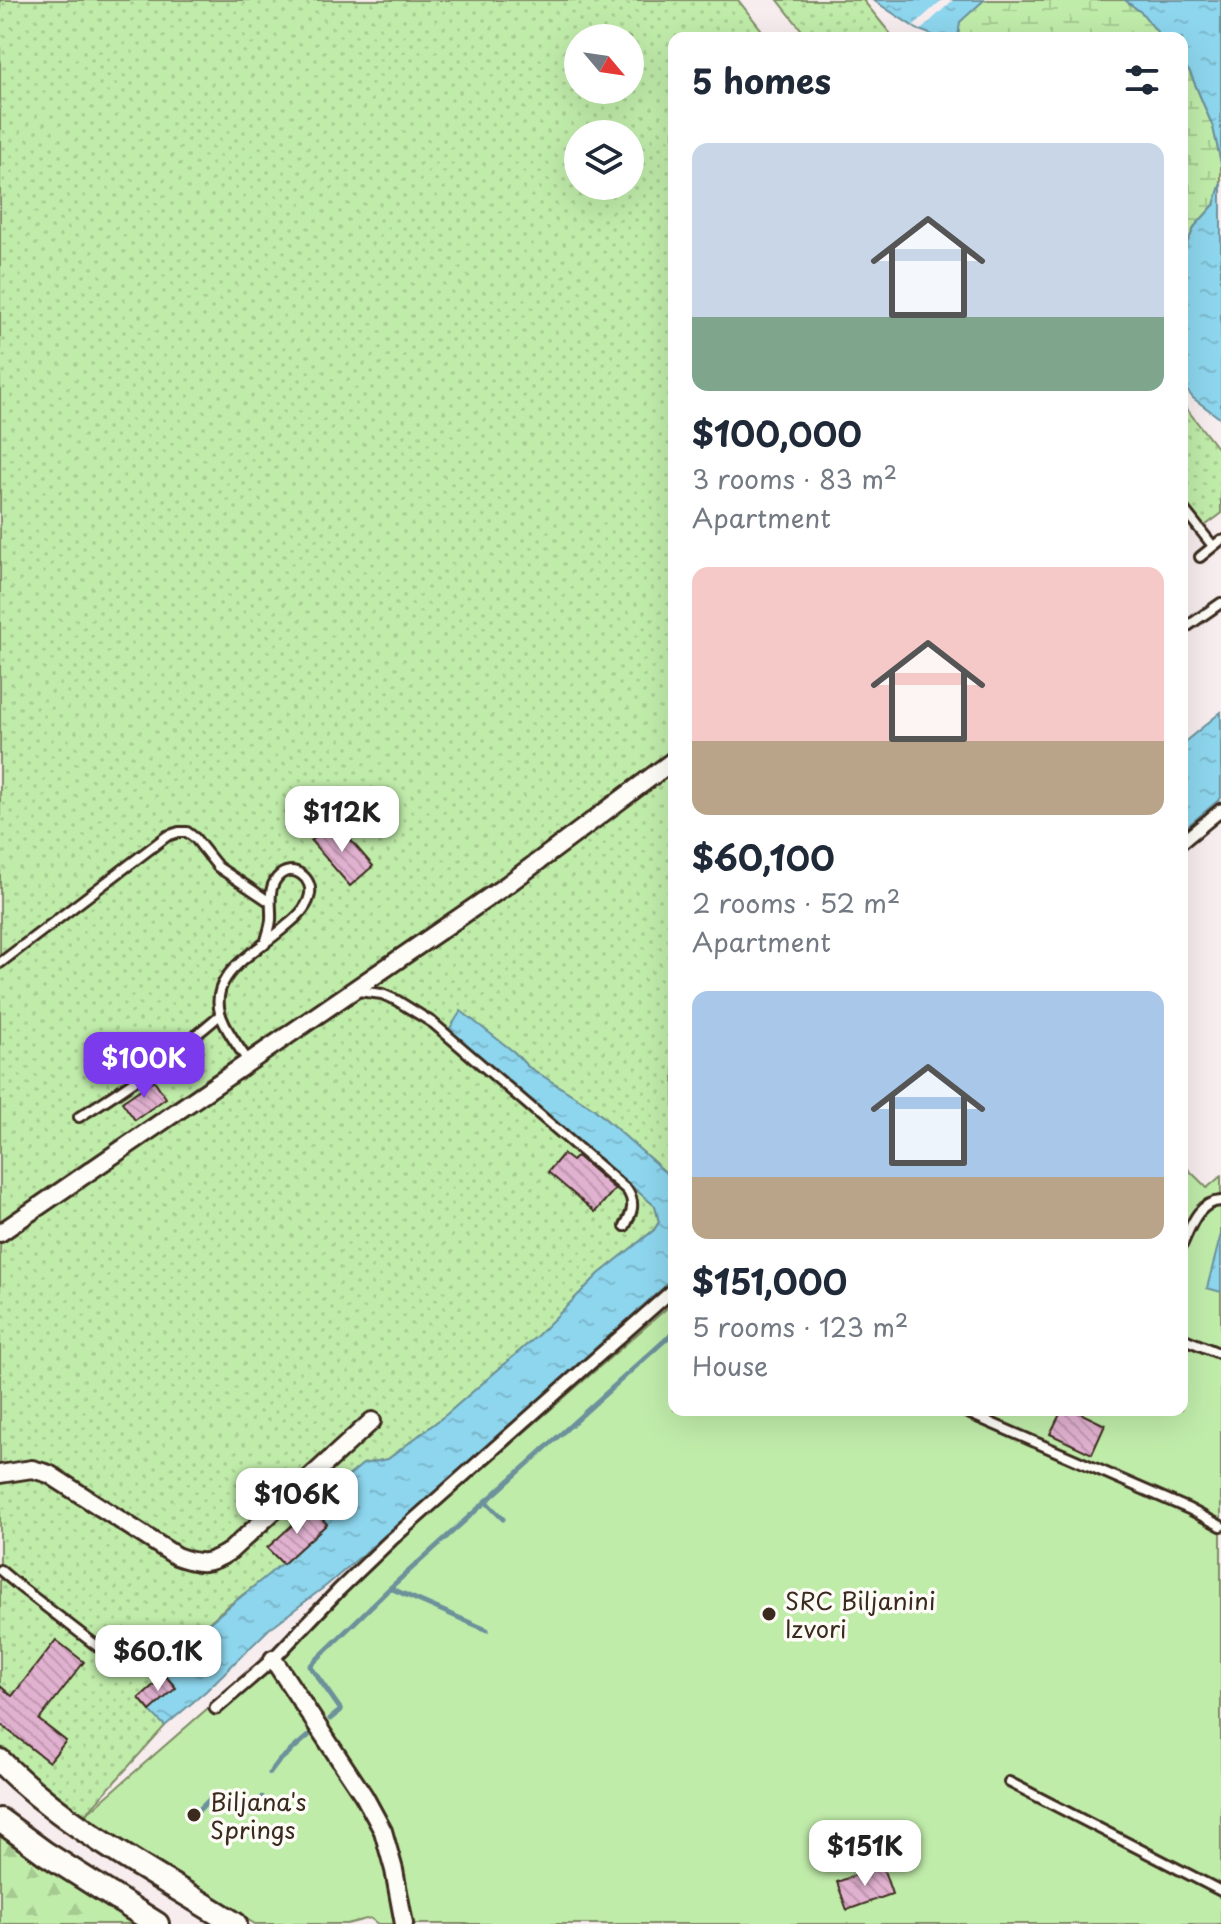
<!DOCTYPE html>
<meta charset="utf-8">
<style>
:root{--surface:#fff;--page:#f2f2f3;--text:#1f2937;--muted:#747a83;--accent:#7c3aed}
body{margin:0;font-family:"Playpen Sans",sans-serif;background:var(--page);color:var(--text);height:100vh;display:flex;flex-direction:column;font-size:30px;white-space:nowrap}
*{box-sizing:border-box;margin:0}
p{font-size:26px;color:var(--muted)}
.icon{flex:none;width:44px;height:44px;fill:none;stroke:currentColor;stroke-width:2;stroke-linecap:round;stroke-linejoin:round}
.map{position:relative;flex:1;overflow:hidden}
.panel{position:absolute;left:668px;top:32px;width:520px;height:1384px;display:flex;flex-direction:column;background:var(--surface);border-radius:16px;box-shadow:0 8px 32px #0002}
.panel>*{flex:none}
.needle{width:52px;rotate:119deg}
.tools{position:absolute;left:564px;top:24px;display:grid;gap:16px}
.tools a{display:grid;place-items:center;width:80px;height:80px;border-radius:50%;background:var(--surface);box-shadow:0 8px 32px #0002;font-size:40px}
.price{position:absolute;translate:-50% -68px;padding:0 18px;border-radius:16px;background:#fff;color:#222;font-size:26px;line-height:52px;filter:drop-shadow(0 2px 4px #0008)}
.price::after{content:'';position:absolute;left:50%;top:48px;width:24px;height:18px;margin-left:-12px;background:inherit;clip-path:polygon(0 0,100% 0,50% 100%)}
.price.on{background:var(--accent);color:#fff}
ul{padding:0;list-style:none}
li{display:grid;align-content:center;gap:16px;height:424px;padding:0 24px}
li span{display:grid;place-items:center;height:248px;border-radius:16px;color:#555}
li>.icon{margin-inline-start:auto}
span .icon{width:144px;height:144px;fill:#fffc;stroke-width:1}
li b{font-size:34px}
h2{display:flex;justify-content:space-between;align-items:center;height:96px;padding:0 24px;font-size:34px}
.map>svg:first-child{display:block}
.grass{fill:url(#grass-dots);stroke:#7e8b64;stroke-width:2;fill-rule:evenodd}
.forest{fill:url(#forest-firs);stroke:#7e8b64;stroke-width:2}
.wetland{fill:url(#wetland-marsh);stroke:#7e8b64;stroke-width:2}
.garden{fill:#c0ecaa;stroke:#7e8b64;stroke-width:2}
.water{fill:url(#water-ripples);stroke:#6c919b;stroke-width:2}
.pier{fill:#f7edef}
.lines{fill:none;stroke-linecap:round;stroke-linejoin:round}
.stream{stroke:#6c919b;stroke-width:5}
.building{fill:url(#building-back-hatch);stroke:#3b2a1e;stroke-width:2}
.service-casing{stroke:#3b2a1e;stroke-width:14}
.pedestrian-casing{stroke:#3b2a1e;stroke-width:17}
.minor-casing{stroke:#3b2a1e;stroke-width:22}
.secondary-casing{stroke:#3b2a1e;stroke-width:28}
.service{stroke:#fdfcf7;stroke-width:8}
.pedestrian{stroke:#fdfcf7;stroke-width:11}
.minor{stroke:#fdfcf7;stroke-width:16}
.secondary{stroke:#fdfcf7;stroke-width:22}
.poi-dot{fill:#3b2a1e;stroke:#fdfcf7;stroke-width:3}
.labels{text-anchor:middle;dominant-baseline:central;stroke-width:7;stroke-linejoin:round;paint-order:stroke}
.poi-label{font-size:24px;fill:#3b2a1e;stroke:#fdfcf7;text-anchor:start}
</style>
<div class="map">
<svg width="1221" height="1924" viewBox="0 0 1221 1924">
<defs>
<pattern id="grass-dots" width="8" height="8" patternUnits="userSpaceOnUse" patternTransform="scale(2)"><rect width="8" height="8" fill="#c0ecaa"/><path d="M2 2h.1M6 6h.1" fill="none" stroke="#a6cb92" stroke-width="1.8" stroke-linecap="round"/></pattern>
<pattern id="forest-firs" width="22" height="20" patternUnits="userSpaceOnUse" patternTransform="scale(2)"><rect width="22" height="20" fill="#c0ecaa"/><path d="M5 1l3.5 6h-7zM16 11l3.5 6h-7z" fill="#a6cb92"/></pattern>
<pattern id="wetland-marsh" width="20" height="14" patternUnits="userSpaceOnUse" patternTransform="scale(2)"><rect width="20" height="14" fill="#c0ecaa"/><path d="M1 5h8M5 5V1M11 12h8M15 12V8" fill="none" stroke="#a6cb92"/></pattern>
<pattern id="water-ripples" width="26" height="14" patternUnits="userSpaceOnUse" patternTransform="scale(2)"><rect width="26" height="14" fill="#8dd6ee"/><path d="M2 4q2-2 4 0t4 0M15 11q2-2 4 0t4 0" fill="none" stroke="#7bb8cc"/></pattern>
<pattern id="building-back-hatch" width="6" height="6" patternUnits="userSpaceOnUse" patternTransform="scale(2)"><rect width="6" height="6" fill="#e1b1d0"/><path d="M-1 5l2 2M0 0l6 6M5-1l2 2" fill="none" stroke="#c298b2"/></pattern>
</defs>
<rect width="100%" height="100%" fill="#f7edef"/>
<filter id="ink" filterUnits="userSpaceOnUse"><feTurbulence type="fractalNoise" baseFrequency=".0125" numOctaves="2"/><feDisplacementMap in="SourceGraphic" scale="16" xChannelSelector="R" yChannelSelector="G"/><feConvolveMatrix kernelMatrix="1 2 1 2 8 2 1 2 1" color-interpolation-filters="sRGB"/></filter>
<g filter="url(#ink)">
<path class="grass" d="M0,0h738l30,38h-94v712l-165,123 -509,351zM578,38h52v52h-52zM578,134h52v52h-52z
M778,0h85l31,38h-86z
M1182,403l39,50v61l-26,19 -13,-17z
M674,770v410l-81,-72 -66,-42 -13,-14 -53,-40 32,58 162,136 4,16 -5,8 -55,44 -62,62 -90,78 -59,45 -25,5 -95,83 15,17 -59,45 -47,42 6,8 -44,39 26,28 -82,91 -37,-27 -46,-44v-502l374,-261z"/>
<path class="forest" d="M0,1830l40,33 93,61h-133z"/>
<path class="wetland" d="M984,0h141l17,13 20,25h-204l1,-16z
M1182,63l8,9 23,55 8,36v20l-7,22 -19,21 -10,22 -3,2z"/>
<path class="garden" d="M1182,1163l25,25 14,-12v748h-843l-8,-6 -23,6h-92l-172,-107 591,-515v108h508z"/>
<path class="water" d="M873,0h111l-24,22 -2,16h-18l-23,-9z
M1125,0h96v163l-8,-36 -23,-55 -8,-9v-25h-20l-20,-25z
M1221,183v236l-28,-21 -11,-14v-134l3,-2 10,-22 19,-21z
M1221,712v86l-39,33v-87z
M461,1011l53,41 13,14 66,42 81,72v98l-280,250 -67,57 -58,44 -63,62 -41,35 -15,-15 15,-36 18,-16 -7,-8c49,-43 102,-82 150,-126l-15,-18 52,-43 25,-5 59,-45 90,-78 62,-62 55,-44 5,-8 -4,-16 -207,-175z
M1221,1234v58l-14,-4z"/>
<path class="pier" d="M942,0h11l-32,30 -8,-4z"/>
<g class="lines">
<path class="stream" d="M485,1501l18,18
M390,1588l97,42
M330,1719l11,-9 -31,-44 80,-78 284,-256
M270,1773l9,-12 29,-25
M240,1801l20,1 2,-5
M194,1815l14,-14 21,1"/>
</g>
<path class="building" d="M335,822l38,44 -23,20 -39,-45z
M154,1080l12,18 -31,22 -13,-18z
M563,1154l9,7 5,-5 38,33 -20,23 -47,-40z
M1062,1410h12l31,15 -13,29 -42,-20z
M311,1508l16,16 -44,40 -16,-16z
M56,1640l28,22 -45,58 27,21 -17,21 -49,-38v-38l12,10z
M165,1675l11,13 -26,23 -11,-13z
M882,1865l10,29 -45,16 -10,-28z"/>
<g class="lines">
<defs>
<path id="service" d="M1182,507l31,39
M1200,557l21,-17
M1182,630l39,-27
M0,963l167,-127 12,-4h8l8,6 23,29 52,35
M358,991l24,3 14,6 37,23 194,167c9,13 5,23 -2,36
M248,1061c-8,-12 -17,-24 -23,-36 -26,-49 32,-72 61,-99 9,-7 20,-17 23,-28 7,-20 -18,-37 -32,-20 -10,12 -5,29 -6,42 -1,9 -4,16 -6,24
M79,1117c50,-31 97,-64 141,-102
M1182,1245c9,-19 16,-43 39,-44
M1182,1338l39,16
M961,1410l228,99 32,17
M0,1570l19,16 100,77
M1009,1782l212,109"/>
<path id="pedestrian" d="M1182,842l39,-32
M216,1708l57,-49 66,-69 52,-50 283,-251"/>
<path id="minor" d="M0,1233l508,-349 166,-124
M0,1474l32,-5 17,5 127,82c24,9 33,9 54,-5l142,-130
M273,1659l91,137 19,35 11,39 10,54"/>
<path id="secondary" d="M0,1761c67,68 155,112 235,163
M0,1820l45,33 112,71"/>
</defs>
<use href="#service" class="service-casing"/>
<use href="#pedestrian" class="pedestrian-casing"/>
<use href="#minor" class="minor-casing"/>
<use href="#secondary" class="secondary-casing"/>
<use href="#service" class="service"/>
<use href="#pedestrian" class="pedestrian"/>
<use href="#minor" class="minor"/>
<use href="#secondary" class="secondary"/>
</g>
</g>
<g class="poi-dot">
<circle cx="769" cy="1614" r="8"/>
<circle cx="194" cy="1815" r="8"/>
</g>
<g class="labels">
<g class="poi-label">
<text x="785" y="1600">SRC Biljanini<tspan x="785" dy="28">Izvori</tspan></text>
<text x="210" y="1801">Biljana's<tspan x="210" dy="28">Springs</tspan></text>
</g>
</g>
</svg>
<div class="tools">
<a><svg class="needle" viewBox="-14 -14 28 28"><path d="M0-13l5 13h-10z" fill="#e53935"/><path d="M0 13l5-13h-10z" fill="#747a83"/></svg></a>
<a><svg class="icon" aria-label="layers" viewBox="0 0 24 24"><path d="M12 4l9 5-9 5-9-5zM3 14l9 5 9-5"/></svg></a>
</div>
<b class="price" style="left:342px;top:854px">$112K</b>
<b class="price on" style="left:144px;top:1100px">$100K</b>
<b class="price" style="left:297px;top:1536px">$106K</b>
<b class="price" style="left:158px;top:1693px">$60.1K</b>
<b class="price" style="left:865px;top:1888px">$151K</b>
<section class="panel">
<h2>5 homes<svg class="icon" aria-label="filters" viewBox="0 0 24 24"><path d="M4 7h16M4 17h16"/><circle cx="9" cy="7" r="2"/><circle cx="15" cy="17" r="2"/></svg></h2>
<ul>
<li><span style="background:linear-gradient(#c9d6e8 70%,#7fa58c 0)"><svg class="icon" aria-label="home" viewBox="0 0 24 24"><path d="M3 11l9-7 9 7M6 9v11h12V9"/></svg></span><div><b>$100,000</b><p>3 rooms · 83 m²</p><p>Apartment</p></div></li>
<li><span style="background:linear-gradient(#f6c9c9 70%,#b9a48a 0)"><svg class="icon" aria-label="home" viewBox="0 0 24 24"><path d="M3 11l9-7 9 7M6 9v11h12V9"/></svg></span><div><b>$60,100</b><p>2 rooms · 52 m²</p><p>Apartment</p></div></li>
<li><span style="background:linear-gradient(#a9c7e8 75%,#b9a48a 0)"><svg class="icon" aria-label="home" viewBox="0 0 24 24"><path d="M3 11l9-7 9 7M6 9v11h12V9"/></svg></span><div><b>$151,000</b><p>5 rooms · 123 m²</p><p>House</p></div></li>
</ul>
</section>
</div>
